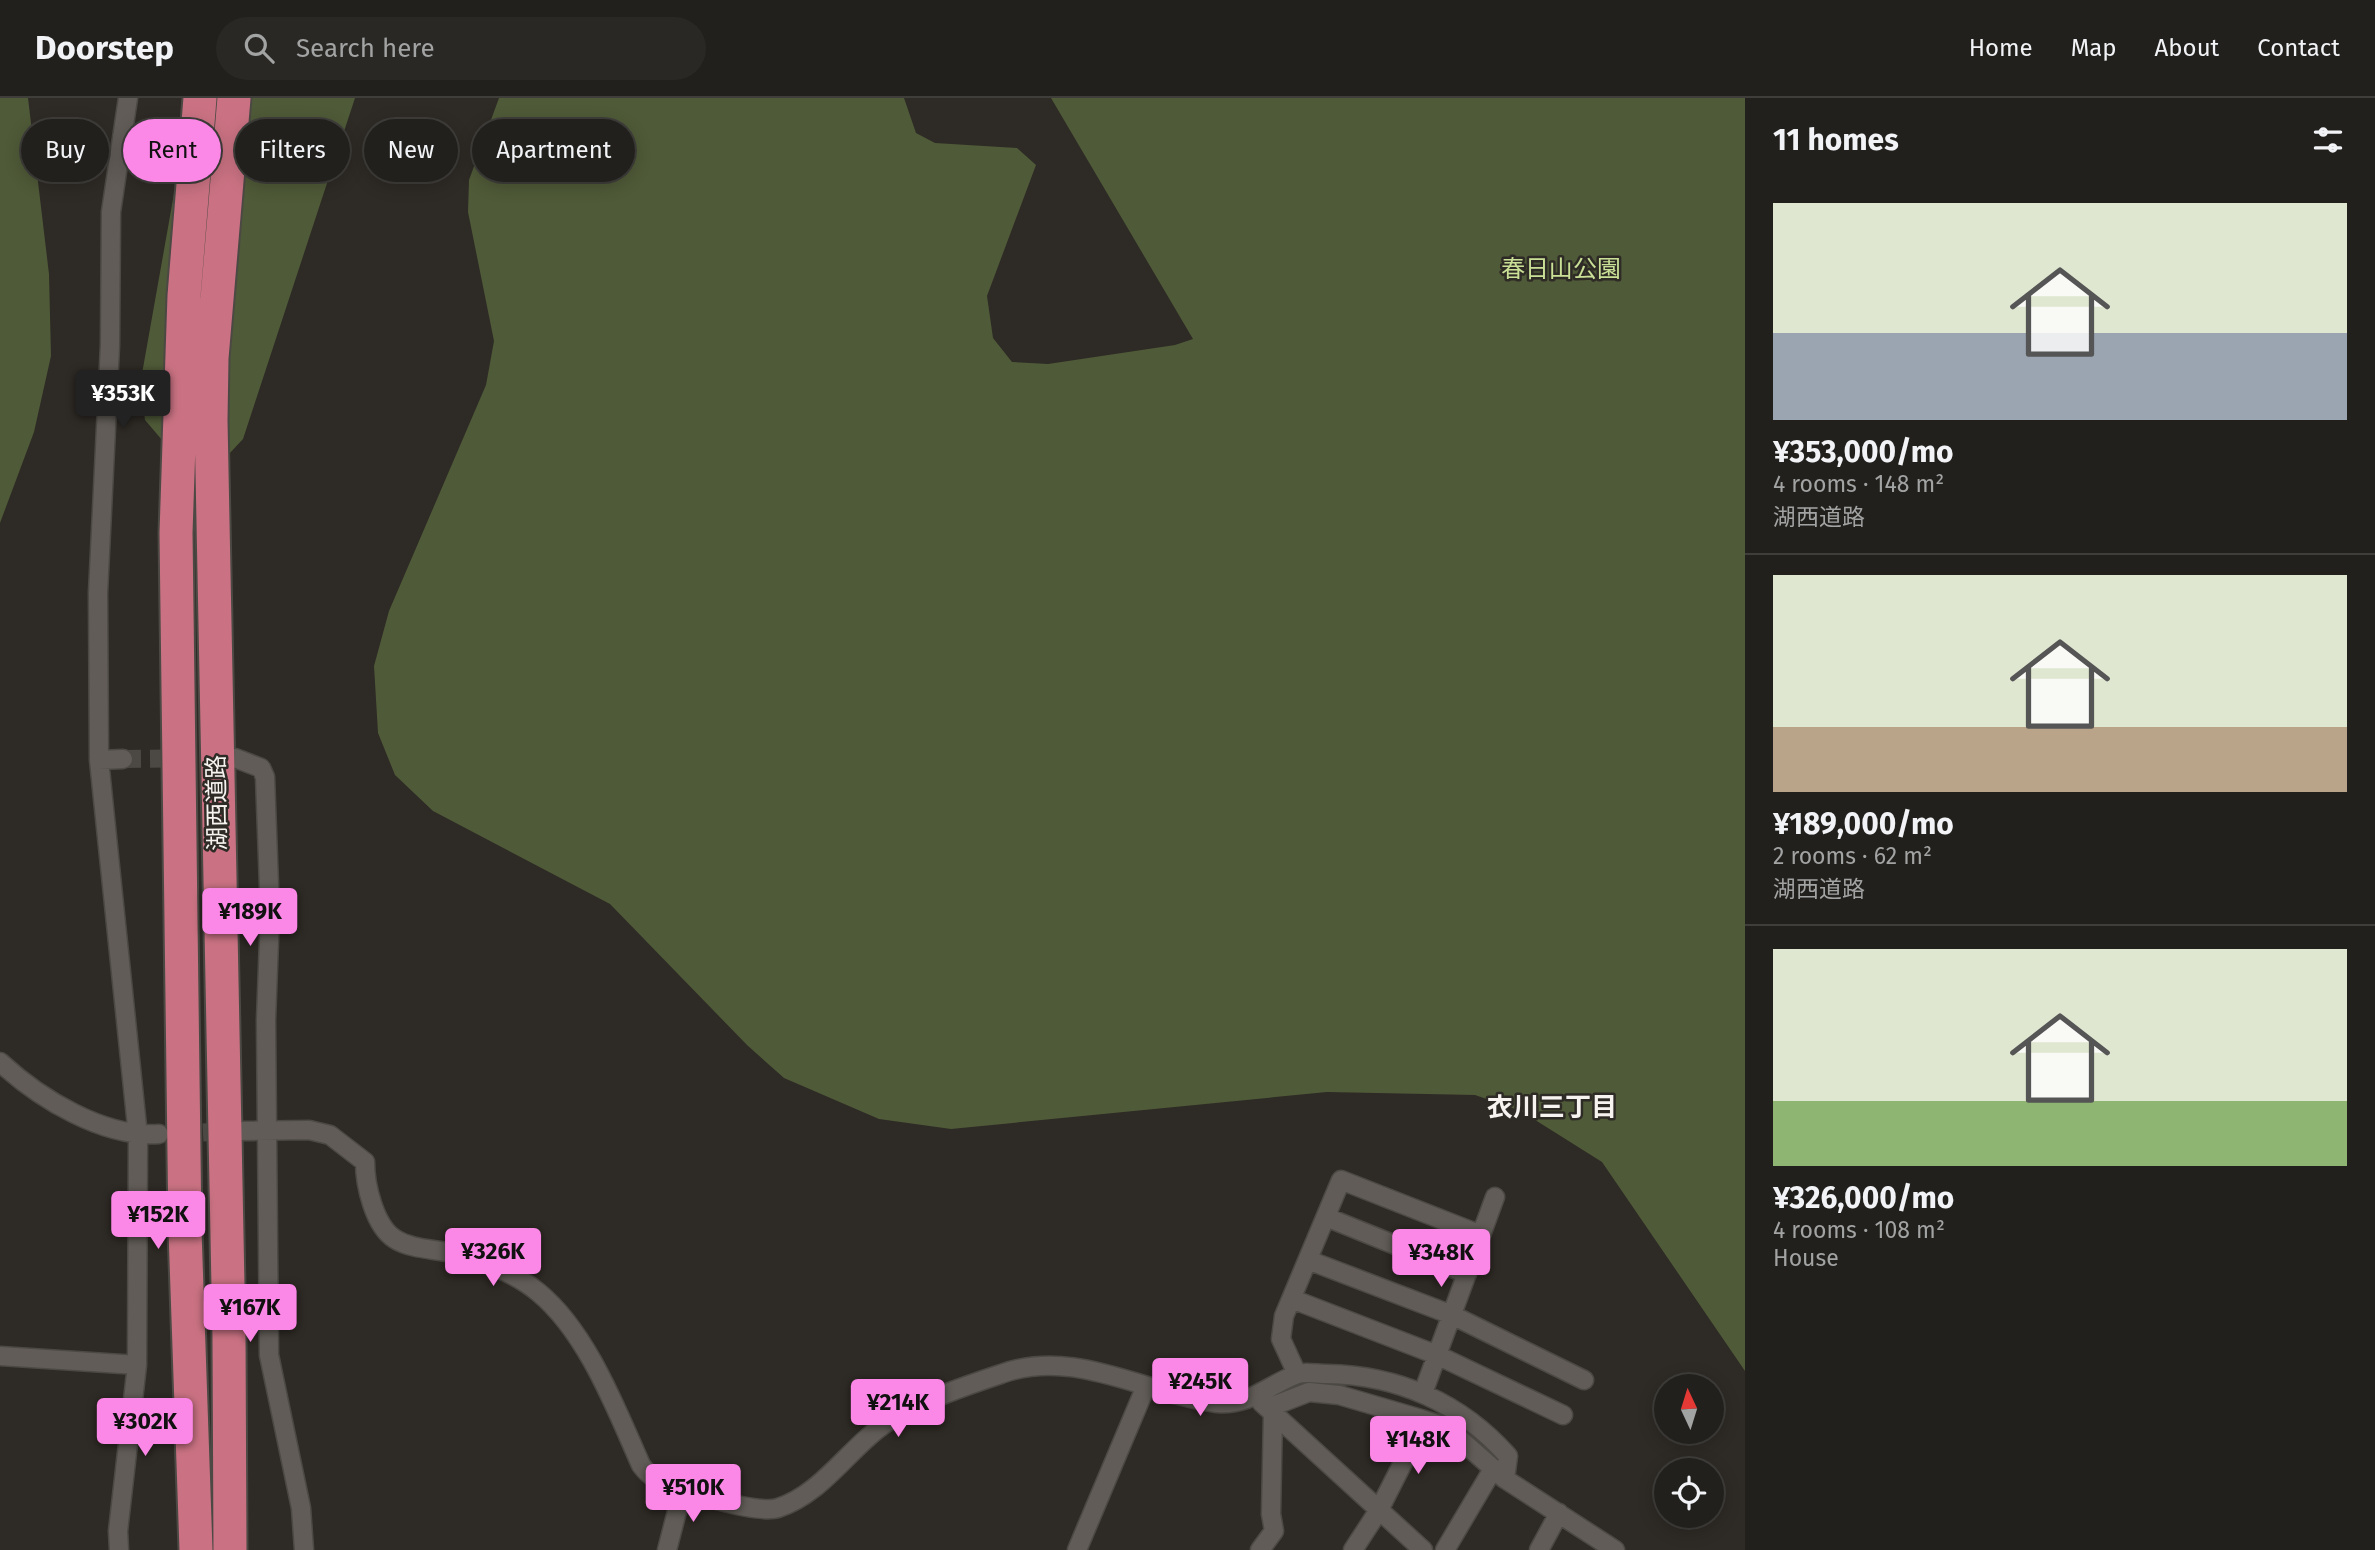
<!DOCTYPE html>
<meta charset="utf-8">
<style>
:root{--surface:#22201c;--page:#2a2825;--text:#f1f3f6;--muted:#a2a3a3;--line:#3f3e3b;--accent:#fb87e6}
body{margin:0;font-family:"Fira Sans","Noto Sans JP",sans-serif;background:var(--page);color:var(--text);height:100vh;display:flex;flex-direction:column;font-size:26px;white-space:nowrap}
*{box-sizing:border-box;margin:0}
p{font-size:23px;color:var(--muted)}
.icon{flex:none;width:38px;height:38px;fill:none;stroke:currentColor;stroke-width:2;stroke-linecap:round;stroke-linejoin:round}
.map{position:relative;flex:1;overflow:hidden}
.panel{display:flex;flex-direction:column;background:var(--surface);width:630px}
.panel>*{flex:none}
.banner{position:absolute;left:21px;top:21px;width:665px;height:63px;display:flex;gap:14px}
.needle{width:46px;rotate:356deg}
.tools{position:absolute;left:1654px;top:1276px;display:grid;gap:14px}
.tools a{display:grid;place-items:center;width:70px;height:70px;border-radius:50%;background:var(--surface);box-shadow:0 4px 18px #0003,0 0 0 2px var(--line);font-size:35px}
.price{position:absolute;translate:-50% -60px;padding:0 16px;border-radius:7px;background:var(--accent);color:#111;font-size:23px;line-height:46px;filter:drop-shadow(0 2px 4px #0008)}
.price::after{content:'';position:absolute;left:50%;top:42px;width:21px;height:16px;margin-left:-10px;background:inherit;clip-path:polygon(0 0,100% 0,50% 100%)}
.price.on{background:#222;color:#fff}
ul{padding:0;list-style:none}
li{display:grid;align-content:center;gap:14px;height:371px;padding:0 28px}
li+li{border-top:2px solid var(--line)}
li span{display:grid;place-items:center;height:217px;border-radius:0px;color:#555}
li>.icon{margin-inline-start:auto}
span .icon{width:126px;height:126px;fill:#fffc;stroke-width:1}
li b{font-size:30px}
h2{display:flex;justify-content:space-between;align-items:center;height:84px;padding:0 28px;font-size:30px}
.chip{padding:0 24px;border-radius:32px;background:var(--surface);box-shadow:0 4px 18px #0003,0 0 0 2px var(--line);font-size:24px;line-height:63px}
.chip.on{background:var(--accent);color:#111}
header{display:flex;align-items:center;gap:42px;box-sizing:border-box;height:98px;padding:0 35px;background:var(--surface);border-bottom:2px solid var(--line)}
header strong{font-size:33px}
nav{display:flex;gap:38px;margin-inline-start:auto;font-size:24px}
.search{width:490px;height:63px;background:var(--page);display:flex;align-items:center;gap:18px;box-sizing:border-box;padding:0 24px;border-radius:38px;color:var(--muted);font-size:26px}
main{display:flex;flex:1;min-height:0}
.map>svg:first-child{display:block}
.green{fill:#4f5a38}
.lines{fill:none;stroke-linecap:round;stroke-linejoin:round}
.minor-tunnel{stroke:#4c4843;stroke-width:18;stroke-dasharray:18 9;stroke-linecap:butt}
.minor-casing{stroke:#4c4944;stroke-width:21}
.motorway-casing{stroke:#4c4944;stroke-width:37}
.minor{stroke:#615c57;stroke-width:18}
.motorway{stroke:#ca7283;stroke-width:33}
.labels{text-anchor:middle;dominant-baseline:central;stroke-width:5;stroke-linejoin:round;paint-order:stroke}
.park-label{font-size:24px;fill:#c9e096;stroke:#2e2a25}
.street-label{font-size:24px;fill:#f6f3f0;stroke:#2e2a25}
.neighbourhood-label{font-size:26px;font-weight:bold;fill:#f6f3f0;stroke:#2e2a25}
</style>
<header>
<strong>Doorstep</strong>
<div class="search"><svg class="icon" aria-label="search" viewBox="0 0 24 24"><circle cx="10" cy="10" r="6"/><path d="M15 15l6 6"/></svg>Search here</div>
<nav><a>Home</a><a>Map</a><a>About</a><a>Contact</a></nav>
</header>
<main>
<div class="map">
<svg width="1745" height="1452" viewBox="0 0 1745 1452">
<rect width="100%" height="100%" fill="#2e2a25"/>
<path class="green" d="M0,0h28l21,176 2,82 -17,76 -34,91z
M191,0h164l-112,341 -14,15 -35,3 -26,-10 -23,-27 -5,-35z
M499,0h405l12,35 19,10 82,5 19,17 -49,131 6,42 19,24 36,2 127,-19 18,-6 -142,-241h694v1273l-143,-209 -81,-51 -46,-16 -148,-3 -376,37 -72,-10 -95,-41 -37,-33 -137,-141 -177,-93 -38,-36 -17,-42 -4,-67 15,-55 97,-226 8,-44 -26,-129 1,-32z"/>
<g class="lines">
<path class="minor-tunnel" d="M123,661l102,-1
M176,1036l56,-3"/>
<defs>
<path id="minor" d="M235,660l26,10 4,9 5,136 -4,107 3,335 32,153 3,42
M99,662l24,-1
M0,964c40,37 104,76 159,72
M237,1033l72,-1 21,5 35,27c0,22 9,64 30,77 14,9 35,10 51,13 31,7 68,20 92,40 49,40 78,117 103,173 3,4 7,9 11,11 20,13 105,39 126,32 47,-15 74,-66 116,-90 30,-18 74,-33 107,-44 74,-27 144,20 216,29 32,3 52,-18 78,-28 9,-4 22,-1 32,-1 71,1 134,29 181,82l-3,23 110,71
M1326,1119l141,57
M1308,1162l144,55 132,65
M1292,1201l145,56 126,60
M0,1258l137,9
M1297,1276l-16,-35 3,-23 57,-136 140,55
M1423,1295l72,-196
M1261,1304l162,148
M1268,1310l41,-16 30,3 82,24 25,8 59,52
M119,1452l-1,-19 19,-166 1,-229 -39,-376 -1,-167 12,-248 1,-133 17,-114
M667,1452l16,-62
M1077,1452l69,-164
M1260,1452l14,-19 -3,-17 2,-100
M1353,1452l26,-40 39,-77 11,-11
M1445,1452l48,-81
M1539,1452l20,-37"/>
<path id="motorway" d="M196,1452l-11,-319 -9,-698 8,-237 16,-198
M230,1452l-1,-212 -18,-918 1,-62 22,-260"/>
</defs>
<use href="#minor" class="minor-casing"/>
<use href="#motorway" class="motorway-casing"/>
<use href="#minor" class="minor"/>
<use href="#motorway" class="motorway"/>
</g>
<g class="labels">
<g class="park-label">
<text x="1561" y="171">春日山公園</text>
</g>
<g class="street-label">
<text transform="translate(217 705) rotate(-91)">湖西道路</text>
</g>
<g class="neighbourhood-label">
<text x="1552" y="1009">衣川三丁目</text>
</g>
</g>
</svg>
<div class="tools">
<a><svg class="needle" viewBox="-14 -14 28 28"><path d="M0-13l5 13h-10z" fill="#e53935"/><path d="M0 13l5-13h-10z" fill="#a2a3a3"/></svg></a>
<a><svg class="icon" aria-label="locate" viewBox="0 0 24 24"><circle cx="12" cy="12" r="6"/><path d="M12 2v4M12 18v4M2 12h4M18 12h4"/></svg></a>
</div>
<b class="price on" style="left:123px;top:332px">¥353K</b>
<b class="price" style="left:250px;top:850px">¥189K</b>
<b class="price" style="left:158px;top:1153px">¥152K</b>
<b class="price" style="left:493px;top:1190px">¥326K</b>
<b class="price" style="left:1441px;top:1191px">¥348K</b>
<b class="price" style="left:250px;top:1246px">¥167K</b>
<b class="price" style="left:1200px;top:1320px">¥245K</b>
<b class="price" style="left:898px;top:1341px">¥214K</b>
<b class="price" style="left:145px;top:1360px">¥302K</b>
<b class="price" style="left:1418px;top:1378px">¥148K</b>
<b class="price" style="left:693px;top:1426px">¥510K</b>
<div class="banner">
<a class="chip">Buy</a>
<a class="chip on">Rent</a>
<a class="chip">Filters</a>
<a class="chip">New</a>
<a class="chip">Apartment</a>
</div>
</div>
<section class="panel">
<h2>11 homes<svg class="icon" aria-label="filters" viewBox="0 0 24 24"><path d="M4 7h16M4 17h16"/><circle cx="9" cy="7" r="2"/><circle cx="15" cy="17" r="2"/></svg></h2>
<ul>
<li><span style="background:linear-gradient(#dfe7d0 60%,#9aa5b1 0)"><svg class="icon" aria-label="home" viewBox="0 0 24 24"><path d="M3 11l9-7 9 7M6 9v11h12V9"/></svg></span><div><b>¥353,000/mo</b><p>4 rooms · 148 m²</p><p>湖西道路</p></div></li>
<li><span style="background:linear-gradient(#dfe7d0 70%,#b9a48a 0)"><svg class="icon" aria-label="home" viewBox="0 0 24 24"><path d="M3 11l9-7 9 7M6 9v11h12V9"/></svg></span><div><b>¥189,000/mo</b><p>2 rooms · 62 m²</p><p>湖西道路</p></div></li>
<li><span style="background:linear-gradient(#dfe7d0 70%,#8fb573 0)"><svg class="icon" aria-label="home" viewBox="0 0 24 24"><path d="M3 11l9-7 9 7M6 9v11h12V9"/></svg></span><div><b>¥326,000/mo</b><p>4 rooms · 108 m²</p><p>House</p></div></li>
</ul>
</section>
</main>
